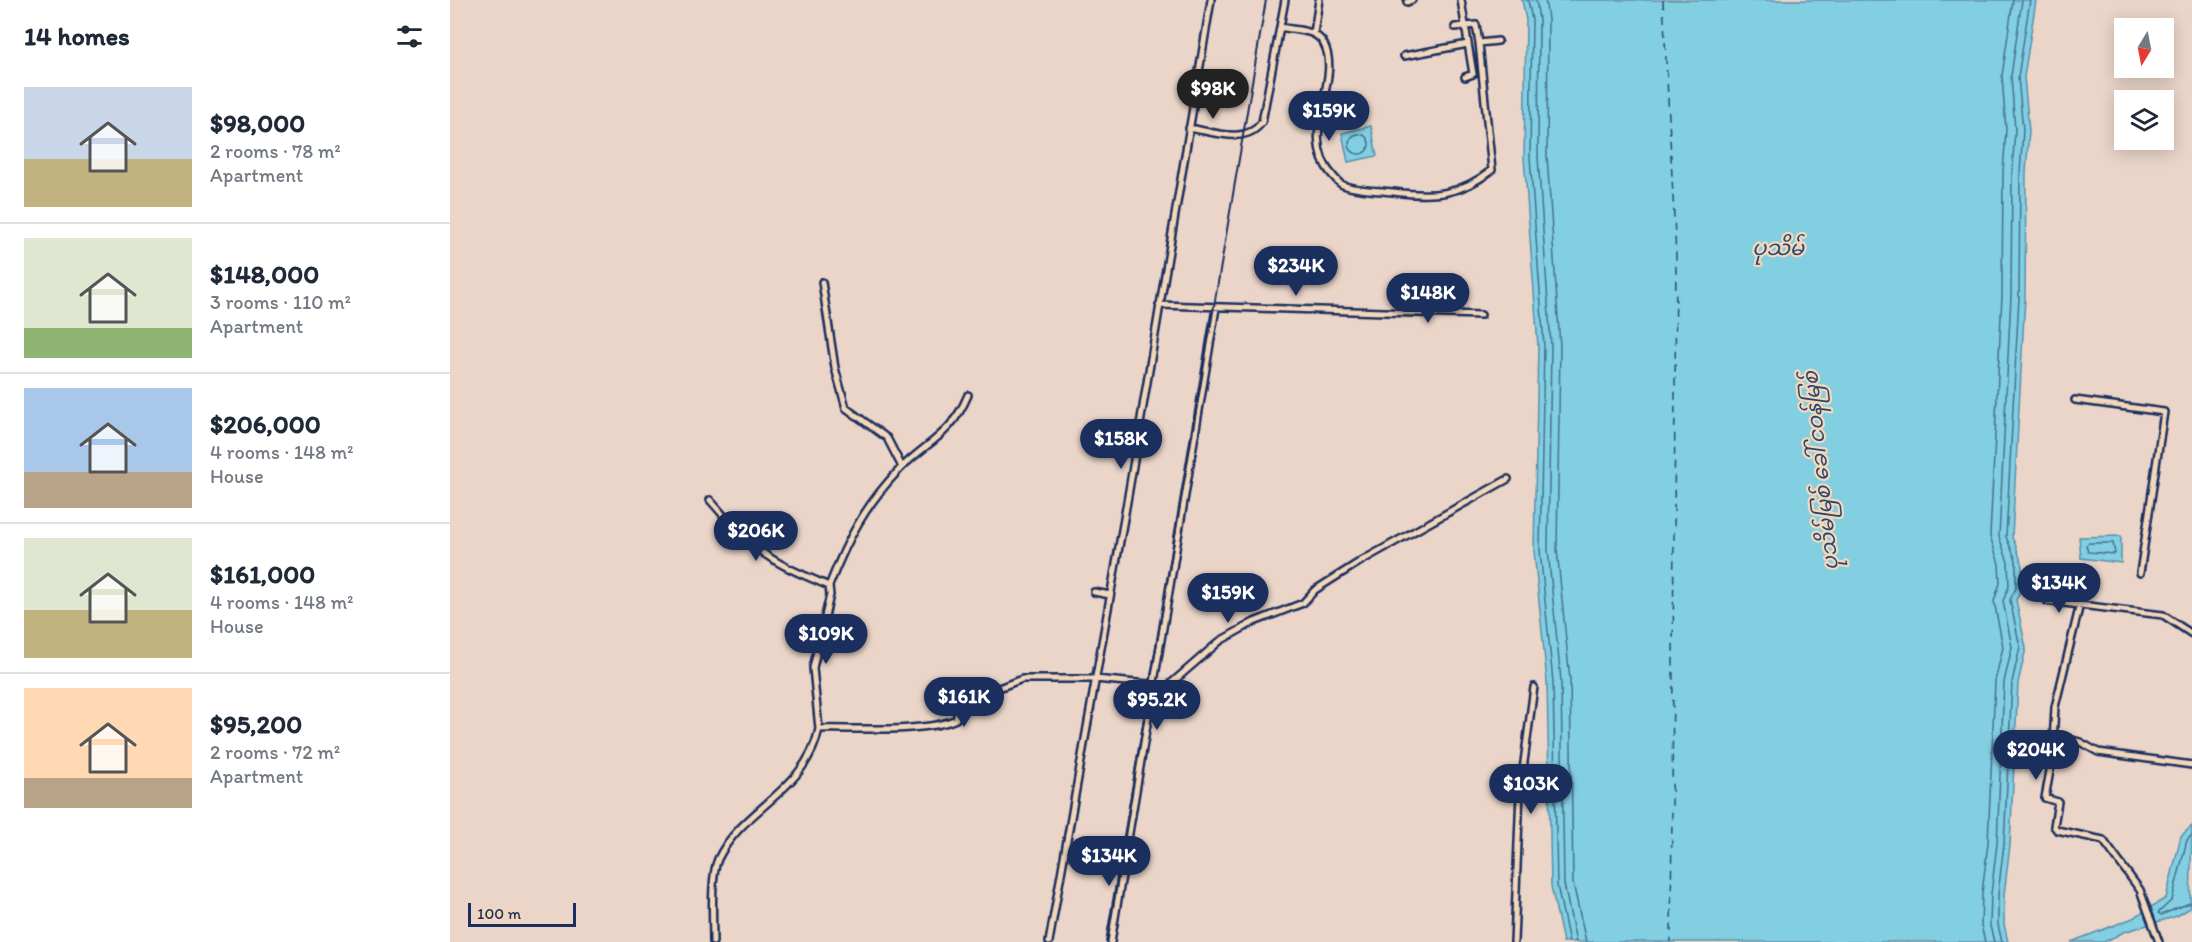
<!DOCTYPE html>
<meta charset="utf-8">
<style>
:root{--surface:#fff;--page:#f6f6f7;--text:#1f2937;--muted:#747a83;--line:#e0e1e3;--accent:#1b2f5e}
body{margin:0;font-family:Itim,"Noto Sans Myanmar",sans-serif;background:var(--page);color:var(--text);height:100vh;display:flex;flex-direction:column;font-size:22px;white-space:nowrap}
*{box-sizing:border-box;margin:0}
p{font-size:20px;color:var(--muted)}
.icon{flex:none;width:33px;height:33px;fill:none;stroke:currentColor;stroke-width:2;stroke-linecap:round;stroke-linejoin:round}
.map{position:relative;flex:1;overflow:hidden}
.panel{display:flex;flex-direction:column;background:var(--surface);width:450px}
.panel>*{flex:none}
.needle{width:39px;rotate:190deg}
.fabs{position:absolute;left:1664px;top:18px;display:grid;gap:12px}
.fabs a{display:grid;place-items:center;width:60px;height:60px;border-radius:0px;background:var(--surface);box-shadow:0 3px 15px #0003;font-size:30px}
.scale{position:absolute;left:18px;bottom:15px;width:108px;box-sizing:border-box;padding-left:6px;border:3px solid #1b2f5e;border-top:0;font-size:16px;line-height:21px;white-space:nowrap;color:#1b2f5e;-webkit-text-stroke:4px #f3d7ba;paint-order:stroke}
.price{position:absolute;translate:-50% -51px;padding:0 14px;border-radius:21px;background:var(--accent);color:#fff;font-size:20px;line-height:39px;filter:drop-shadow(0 2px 3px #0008)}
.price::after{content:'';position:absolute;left:50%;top:36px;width:18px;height:14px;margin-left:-9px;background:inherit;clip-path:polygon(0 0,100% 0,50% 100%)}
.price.active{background:#222;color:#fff}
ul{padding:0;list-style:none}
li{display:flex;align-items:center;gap:18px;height:150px;padding:0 24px}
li+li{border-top:2px solid var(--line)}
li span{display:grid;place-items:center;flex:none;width:168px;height:120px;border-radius:0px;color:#555}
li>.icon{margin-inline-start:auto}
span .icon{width:72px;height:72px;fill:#fffc;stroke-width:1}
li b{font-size:26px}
h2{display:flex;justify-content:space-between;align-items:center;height:72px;padding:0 24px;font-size:26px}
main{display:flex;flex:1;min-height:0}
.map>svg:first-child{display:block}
.water{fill:#82cfe1;stroke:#598fad;stroke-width:1.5}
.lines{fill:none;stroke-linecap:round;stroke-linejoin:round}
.shore{stroke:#446f92;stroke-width:1.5}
.ferry{stroke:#2a4772;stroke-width:1.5;stroke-dasharray:8 6;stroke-linecap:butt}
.street-casing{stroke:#1b2f5e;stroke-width:10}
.street{stroke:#f3d7ba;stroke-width:5}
.rail{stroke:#1b2f5e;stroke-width:2}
.labels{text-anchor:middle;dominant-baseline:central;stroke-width:4.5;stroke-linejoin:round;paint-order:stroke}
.water-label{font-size:21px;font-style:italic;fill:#2a4772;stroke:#f3d7ba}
</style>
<main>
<section class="panel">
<h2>14 homes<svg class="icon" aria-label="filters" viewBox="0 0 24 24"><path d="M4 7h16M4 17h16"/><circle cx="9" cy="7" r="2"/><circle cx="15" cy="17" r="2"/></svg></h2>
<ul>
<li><span style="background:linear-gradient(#c9d6e8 60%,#c2b280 0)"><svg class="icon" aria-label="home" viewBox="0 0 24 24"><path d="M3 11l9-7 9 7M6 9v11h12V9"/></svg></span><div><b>$98,000</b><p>2 rooms · 78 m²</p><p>Apartment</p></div></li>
<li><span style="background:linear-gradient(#dfe7d0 75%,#8fb573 0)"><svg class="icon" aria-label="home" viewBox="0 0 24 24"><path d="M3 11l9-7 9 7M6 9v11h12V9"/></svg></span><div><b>$148,000</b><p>3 rooms · 110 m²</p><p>Apartment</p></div></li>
<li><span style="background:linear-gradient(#a9c7e8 70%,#b9a48a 0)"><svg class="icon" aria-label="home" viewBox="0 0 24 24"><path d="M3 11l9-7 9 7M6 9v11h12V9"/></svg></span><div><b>$206,000</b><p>4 rooms · 148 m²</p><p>House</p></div></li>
<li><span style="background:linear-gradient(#dfe7d0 60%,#c2b280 0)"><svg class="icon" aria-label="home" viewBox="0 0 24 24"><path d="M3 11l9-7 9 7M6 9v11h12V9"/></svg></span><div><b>$161,000</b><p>4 rooms · 148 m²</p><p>House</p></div></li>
<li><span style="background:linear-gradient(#ffd9b3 75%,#b9a48a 0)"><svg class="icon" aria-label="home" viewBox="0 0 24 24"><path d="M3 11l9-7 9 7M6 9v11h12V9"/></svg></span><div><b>$95,200</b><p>2 rooms · 72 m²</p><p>Apartment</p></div></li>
</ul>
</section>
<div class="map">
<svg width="1742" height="942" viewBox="0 0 1742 942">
<rect width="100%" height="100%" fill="#ead5c8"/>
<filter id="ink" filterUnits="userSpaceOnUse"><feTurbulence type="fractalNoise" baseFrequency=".0167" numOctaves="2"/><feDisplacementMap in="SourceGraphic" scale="12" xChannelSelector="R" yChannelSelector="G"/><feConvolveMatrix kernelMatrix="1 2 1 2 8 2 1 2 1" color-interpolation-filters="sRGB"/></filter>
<g filter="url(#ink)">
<path class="water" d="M1072,0h514l-12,77 5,54 -3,42 -1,124 -13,240c9,20 17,43 4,63l10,48 -8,35 -8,162 -6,50v29l4,18h-445l-12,-56 -4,-204 -13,-131 4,-205 -14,-189 2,-137z
M921,126l6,30 -29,6 -6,-29z
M1671,536v27l-40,-5 -2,-21z
M1742,826l-2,82 -13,8 -53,16 -20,10h-33l62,-24 33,-20 15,-62z"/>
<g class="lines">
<path class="shore" d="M1078,0l4,20 -2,137 14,189 -4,204 13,132 4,203 12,57
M1086,0l3,20 -1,137 13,189 -3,204 13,131 3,203 12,58
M1095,0l3,19 -1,137 13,190 -3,203 13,131 3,203 13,59
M899 144a10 10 0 1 1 20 0a10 10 0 1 1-20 0Z
M1639,543h24l2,11 -27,-2 -2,-7z
M1742,835l-5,5 -15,60 -14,13 3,2 31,-13
M1535,942l-4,-17 1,-32 6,-50 7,-162 8,-34 -9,-46 6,-18 -1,-19 -9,-28 12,-240 1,-124 3,-42 -4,-54 11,-76
M1544,942l-4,-16 1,-32 6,-50 7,-162 8,-35 -9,-46 6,-15 -1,-24 -9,-25 12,-241 1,-124 3,-42 -4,-54 11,-76
M1552,942l-4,-17v-31l6,-50 8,-162 8,-35 -10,-47 6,-12v-28l-10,-23 13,-240 1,-124 3,-43 -5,-53 12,-77"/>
<path class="ferry" d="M1213,0l13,256 -5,686"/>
<defs>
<path id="street" d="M1011,0l12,74 -8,3
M957,2l5,-2
M830,27l5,-27
M864,33l5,-33
M1029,43l19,-2
M954,56l64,-12
M739,128c25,4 57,17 73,-6l18,-95c16,4 35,1 44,17 19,37 -28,91 9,132 3,3 6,8 10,9 14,6 35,5 50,7 40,5 66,4 99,-22l-13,-127 -3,-18 -21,2
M372,282l13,86 11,40 41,30 15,29
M709,305l322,10
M1625,400l89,12 -24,161
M260,500c16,18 30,36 49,50 21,16 46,26 70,36
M644,592l16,3
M1597,601l116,14 29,19
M1630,604l-25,103 -3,53 -7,38 13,4 -4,24 3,4 46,10 37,50 19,52
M369,729c34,-1 108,4 137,-10l4,-16 62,-24h73l73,7 52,-45 34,-19 49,-19 12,-13 46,-29 147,-82
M1603,735l27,7 18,10 94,13
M263,942c0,-21 -3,-65 5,-83 25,-52 88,-67 101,-130l-6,-61 17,-73 -1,-9c18,-46 36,-81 71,-117 29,-29 51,-33 68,-74
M599,942l79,-446 83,-496
M661,942l105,-634
M1064,942l6,-150 14,-105"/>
</defs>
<use href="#street" class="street-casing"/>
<use href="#street" class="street"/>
<path class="rail" d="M656,942l160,-942"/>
</g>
</g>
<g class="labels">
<g class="water-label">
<text x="1328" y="247">ပုသိမ်</text>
<text transform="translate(1370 471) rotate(-96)">ပုသိမ်မြစ် ခေါ် ငဝန်မြစ်</text>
</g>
</g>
</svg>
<div class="fabs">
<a><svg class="needle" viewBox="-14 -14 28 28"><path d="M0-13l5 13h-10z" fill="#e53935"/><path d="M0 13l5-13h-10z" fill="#747a83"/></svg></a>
<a><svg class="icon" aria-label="layers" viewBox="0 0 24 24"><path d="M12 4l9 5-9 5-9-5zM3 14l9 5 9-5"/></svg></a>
</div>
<div class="scale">100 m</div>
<b class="price active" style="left:763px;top:120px">$98K</b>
<b class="price" style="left:879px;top:142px">$159K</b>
<b class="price" style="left:846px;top:297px">$234K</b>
<b class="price" style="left:978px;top:324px">$148K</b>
<b class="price" style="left:671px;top:470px">$158K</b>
<b class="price" style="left:306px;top:562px">$206K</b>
<b class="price" style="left:1609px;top:614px">$134K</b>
<b class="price" style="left:778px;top:624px">$159K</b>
<b class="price" style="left:376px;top:665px">$109K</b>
<b class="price" style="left:514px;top:728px">$161K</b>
<b class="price" style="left:707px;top:731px">$95.2K</b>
<b class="price" style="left:1586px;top:781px">$204K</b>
<b class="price" style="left:1081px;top:815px">$103K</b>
<b class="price" style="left:659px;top:887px">$134K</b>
</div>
</main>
